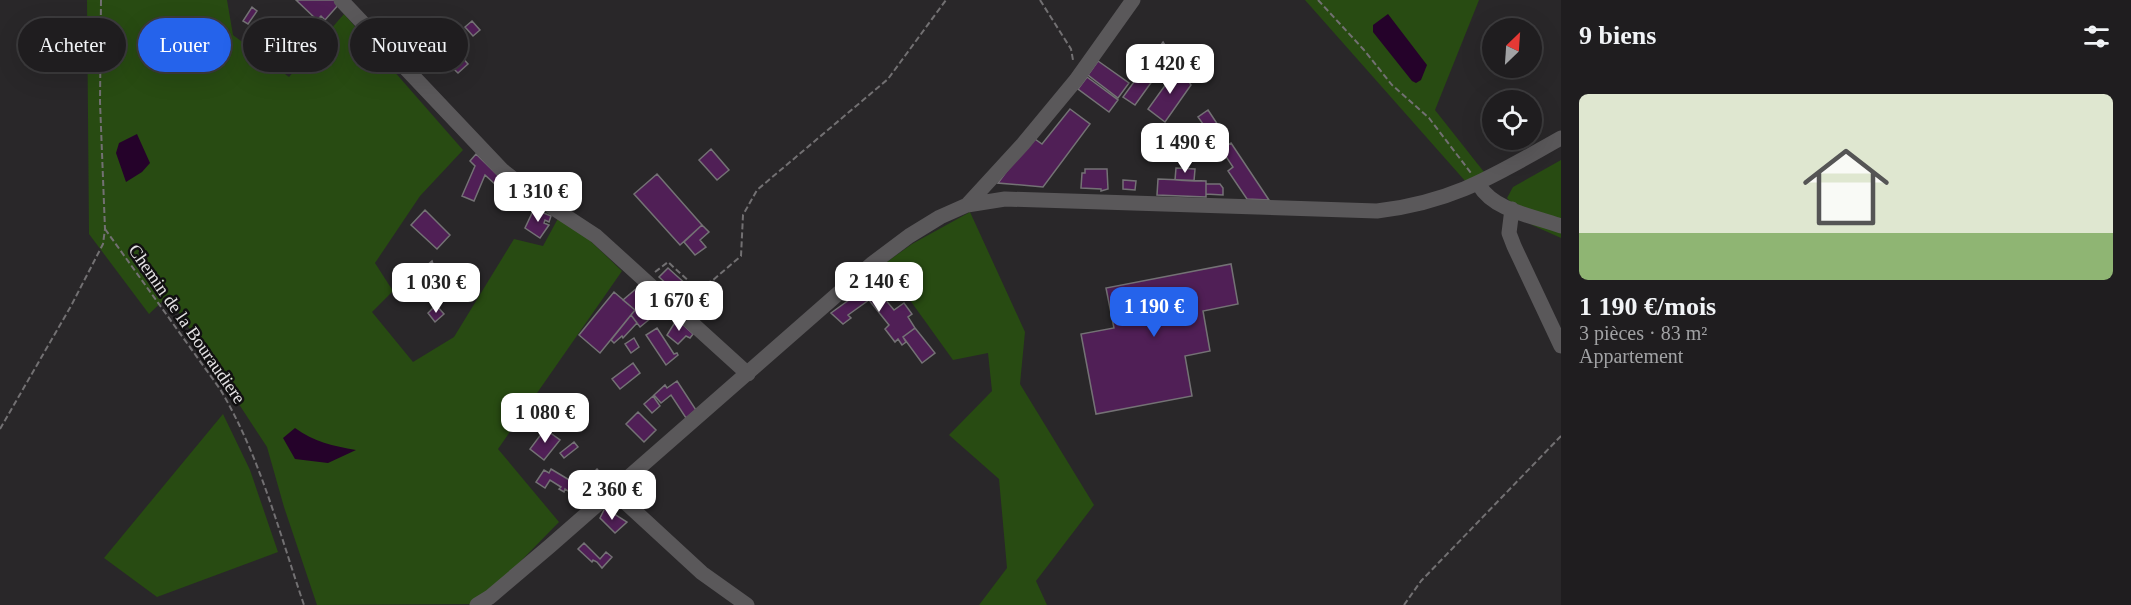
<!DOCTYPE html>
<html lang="fr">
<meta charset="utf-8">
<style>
:root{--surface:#1f1d1f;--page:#2c2a2c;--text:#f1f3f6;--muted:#a1a2a4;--line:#3c3b3d;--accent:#2563eb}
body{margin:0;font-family:"Times New Roman",serif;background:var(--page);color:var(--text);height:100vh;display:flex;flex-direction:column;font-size:22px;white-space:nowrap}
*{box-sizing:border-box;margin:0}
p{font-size:20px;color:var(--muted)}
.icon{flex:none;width:33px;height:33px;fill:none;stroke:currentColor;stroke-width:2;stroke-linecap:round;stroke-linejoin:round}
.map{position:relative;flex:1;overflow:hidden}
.drawer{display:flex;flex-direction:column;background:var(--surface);width:570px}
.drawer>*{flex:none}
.top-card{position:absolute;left:18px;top:18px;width:570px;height:54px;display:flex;gap:12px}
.needle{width:39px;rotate:25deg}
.fabs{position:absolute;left:1482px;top:18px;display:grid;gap:12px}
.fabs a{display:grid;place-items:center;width:60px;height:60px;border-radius:50%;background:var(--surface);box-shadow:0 6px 24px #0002,0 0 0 2px var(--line);font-size:30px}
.price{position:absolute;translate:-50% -51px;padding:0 14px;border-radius:12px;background:#fff;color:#222;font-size:20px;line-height:39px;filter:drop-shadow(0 2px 3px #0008)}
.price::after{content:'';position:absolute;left:50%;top:36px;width:18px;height:14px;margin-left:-9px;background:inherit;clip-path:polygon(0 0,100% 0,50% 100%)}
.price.active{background:var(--accent);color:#fff}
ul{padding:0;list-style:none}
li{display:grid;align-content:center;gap:12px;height:318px;padding:0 18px}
li span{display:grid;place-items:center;height:186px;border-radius:9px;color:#555}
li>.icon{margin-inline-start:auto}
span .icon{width:108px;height:108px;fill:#fffc;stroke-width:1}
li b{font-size:26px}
h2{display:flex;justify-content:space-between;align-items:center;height:72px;padding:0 18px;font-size:26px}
.tag{padding:0 21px;border-radius:27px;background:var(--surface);box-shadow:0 6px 24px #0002,0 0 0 2px var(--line);font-size:21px;line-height:54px}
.tag.active{background:var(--accent);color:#fff}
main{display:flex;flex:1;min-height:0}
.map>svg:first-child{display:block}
.green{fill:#284b12}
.water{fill:#25022a}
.building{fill:#501f56;stroke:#747275;stroke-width:1.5}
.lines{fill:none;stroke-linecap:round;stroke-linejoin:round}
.path{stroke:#727072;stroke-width:2;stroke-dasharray:6 3;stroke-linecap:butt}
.minor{stroke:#5a585a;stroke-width:15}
.labels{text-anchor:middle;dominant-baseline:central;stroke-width:5;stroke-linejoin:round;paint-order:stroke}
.street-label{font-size:18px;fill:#e4e2e4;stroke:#111011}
</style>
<main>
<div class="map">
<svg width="1561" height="605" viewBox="0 0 1561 605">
<rect width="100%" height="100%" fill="#292729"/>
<path class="green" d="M87,0h140l6,35 56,42 55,-63 119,136 -43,46 -45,67 18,28 -21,21 41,50 41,-25 60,-98 29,7 18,-33 61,58 -124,178 61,73 -80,82 -162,1 -33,-98 -17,-60 -99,-151 -19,18 -60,-80z
M1305,0h174l-44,110 49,62 -18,10z
M1561,160v78l-29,-13 -25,-27 6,-11z
M970,212l55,120 -5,52 74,121 -58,76 11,24h-68l28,-37 -8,-89 -50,-44 43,-44 -4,-38 -35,7 -69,-96 28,-20z
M223,414l27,56 28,82 -121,45 -53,-39z"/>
<path class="water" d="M1388,14l39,51 -6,15 -5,3 -4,-2 -39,-49v-7z
M137,134l13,29 -8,9 -16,10 -10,-29 3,-10z
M295,428c19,14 38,18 61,22l-28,13 -33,-4 -12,-21z"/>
<path class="building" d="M296,0h41l3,3 -15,17 -4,-4 -4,4z
M252,7l5,4 -9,13 -5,-3z
M472,21l8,9 -7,6 -8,-9z
M1163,42l8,13 -36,50 -12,-8z
M450,44l18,20 -10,9 -20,-19z
M1098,61l31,22 -11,15 -30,-23z
M1179,66l12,19 -26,37 -17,-13z
M1087,77l31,23 -9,12 -31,-23z
M1070,109l20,15 -47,63 -45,-4 34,-46 10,7z
M1208,110l16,24 -9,7 -17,-24z
M1231,143l38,57 -22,-1 -19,-28 5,-4 -12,-18z
M711,149l18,21 -12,10 -18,-20z
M476,154l39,38 -5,6 -25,-23 -11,26 -12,-5 13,-30 -5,-5z
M1176,168l19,1 -1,12 -19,-1z
M1085,169h22l1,20 -7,2v-2l-20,-1 1,-15h3z
M657,174l45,51 -22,20 -46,-51z
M1158,179l48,2v16l-49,-2z
M1123,180l13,1 -1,9 -12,-1z
M1206,184h14l3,4v7l-17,-1z
M534,209l17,7 -2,6 -4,-2 -1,3 5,2 -9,13 -15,-10z
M425,210l25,25 -13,14 -26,-24z
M702,225l7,7 -9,8 6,7 -11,8 -11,-13z
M432,261l4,11 -29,18 -7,-12 17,-11 3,4z
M1231,264l7,40 -35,7 7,40 -25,5 7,40 -96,18 -15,-80 33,-6 -8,-40z
M668,268l20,18 -8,10 -21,-19z
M862,285l3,8 9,-7 20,24 10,-7 8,11 -4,3 7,11 -12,9 3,5 -4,3 -4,-6 -3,3 -10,-13 4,-4 -20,-25 -21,15 3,3 -8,6 -12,-11 22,-16 -1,-3z
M637,288l15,17 4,-3 6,7 -22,18 -9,-12 4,-5 -12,-10z
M614,292l21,18 -35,43 -21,-18z
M436,305l8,9 -9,8 -7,-9z
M631,315l6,8 -14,15 -1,-2 -8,7 -3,-3z
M677,319l16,15 -3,4 -4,-2 -8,8 -11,-9z
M657,328l17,26 3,-1 1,2 -12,10 -20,-30z
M915,328l20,25 -13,10 -19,-26z
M634,338l5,9 -8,6 -6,-9z
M633,363l7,10 -20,16 -8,-10z
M677,381l19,29 -10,8 -15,-23 -10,8 -7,-8 11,-10 2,3z
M653,396l7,10 -8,7 -8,-9z
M638,412l18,18 -12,12 -18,-18z
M545,429l15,11 -16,20 -14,-11z
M574,442l4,5 -14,11 -4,-5z
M551,469l40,24 -7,9 -19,-13 -1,3 -5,-3 2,-2 -11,-7 -5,8 -9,-6 8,-12 5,3z
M597,469l12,14 -10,9 -11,-14z
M605,508l22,14 -12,11 -15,-15z
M584,543l16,16 6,-7 6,5 -10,11 -5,-6 -4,-2 -1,2 -14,-13z"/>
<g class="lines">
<path class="path" d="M1040,0l31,49 2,11
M1318,0l46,50 28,35 37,33 42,55
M105,229l115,160c40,67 59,143 84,216
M655,272l13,-10 25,23 13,-1 7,-4 28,-24 2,-41 14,-25 131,-111 58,-79
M0,429l71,-123 32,-62 2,-15 -5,-127 1,-102
M1404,605l17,-24 140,-145"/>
<path class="minor" d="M341,0l161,170 36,28 58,38 152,138
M1479,185c15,26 55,31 82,41
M967,205l56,-61 53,-64 57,-80
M1512,209l-3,24 5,13 47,100
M613,491l89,82 45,32
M477,605l13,-8 60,-51 323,-283 36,-27 31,-19 27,-12 38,-6 372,12c77,-9 118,-36 184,-73"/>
</g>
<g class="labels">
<g class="street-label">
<text transform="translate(187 324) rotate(55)">Chemin de la Bouraudiere</text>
</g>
</g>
</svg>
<div class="fabs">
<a><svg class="needle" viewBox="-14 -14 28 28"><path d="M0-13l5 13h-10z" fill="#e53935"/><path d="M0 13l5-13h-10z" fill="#a1a2a4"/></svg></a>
<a><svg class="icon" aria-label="locate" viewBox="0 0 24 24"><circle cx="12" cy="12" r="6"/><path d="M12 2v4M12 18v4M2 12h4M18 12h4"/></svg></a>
</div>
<b class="price" style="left:1170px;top:95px">1 420 €</b>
<b class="price" style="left:1185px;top:174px">1 490 €</b>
<b class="price" style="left:538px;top:223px">1 310 €</b>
<b class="price" style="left:879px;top:313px">2 140 €</b>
<b class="price" style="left:436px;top:314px">1 030 €</b>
<b class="price" style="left:679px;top:332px">1 670 €</b>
<b class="price active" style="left:1154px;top:338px">1 190 €</b>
<b class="price" style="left:545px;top:444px">1 080 €</b>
<b class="price" style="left:612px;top:521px">2 360 €</b>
<div class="top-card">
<a class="tag">Acheter</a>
<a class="tag active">Louer</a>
<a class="tag">Filtres</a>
<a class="tag">Nouveau</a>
</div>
</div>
<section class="drawer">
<h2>9 biens<svg class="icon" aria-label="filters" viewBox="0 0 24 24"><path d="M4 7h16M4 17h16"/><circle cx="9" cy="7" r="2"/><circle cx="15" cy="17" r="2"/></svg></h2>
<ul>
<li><span style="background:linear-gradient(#dfe7d0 75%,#8fb573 0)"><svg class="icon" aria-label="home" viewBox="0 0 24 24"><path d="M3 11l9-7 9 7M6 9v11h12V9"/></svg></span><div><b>1 190 €/mois</b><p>3 pièces · 83 m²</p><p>Appartement</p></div></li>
</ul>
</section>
</main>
